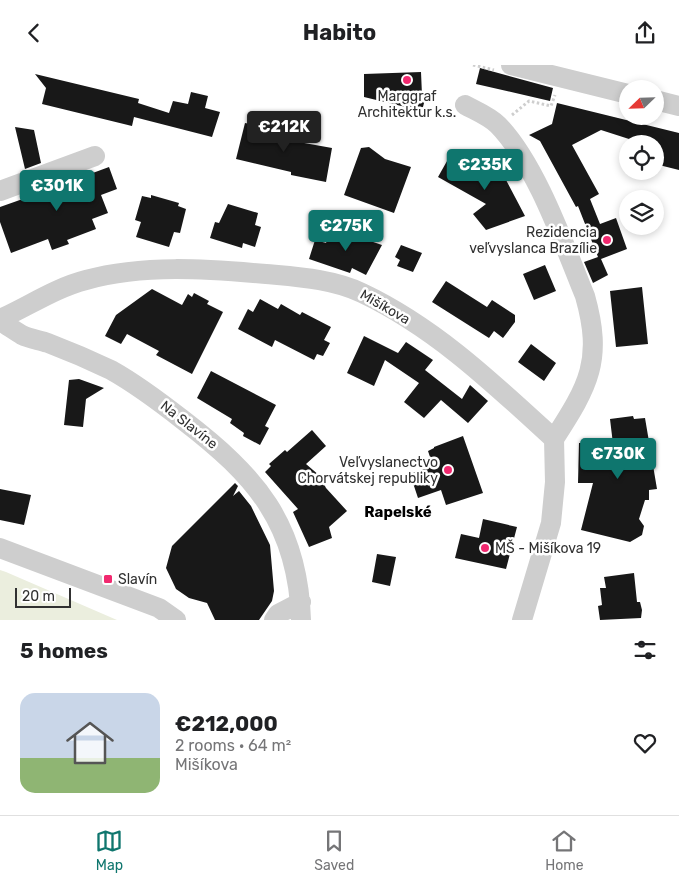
<!DOCTYPE html>
<meta charset="utf-8">
<style>
:root{--surface:#fff;--page:#f2f2f2;--text:#202124;--muted:#757577;--line:#e0e0e0;--accent:#0f766e}
body{margin:0;font-family:Rubik,sans-serif;background:var(--page);color:var(--text);height:100vh;display:flex;flex-direction:column;font-size:19px;white-space:nowrap}
*{box-sizing:border-box;margin:0}
p{font-size:16px;color:var(--muted)}
.icon{flex:none;width:28px;height:28px;fill:none;stroke:currentColor;stroke-width:2;stroke-linecap:round;stroke-linejoin:round}
.map{position:relative;height:555px;overflow:hidden}
.side{display:flex;flex-direction:column;background:var(--surface);flex:1}
.side>*{flex:none}
.needle{width:32px;rotate:247deg}
.controls{position:absolute;left:619px;top:15px;display:grid;gap:10px}
.controls a{display:grid;place-items:center;width:45px;height:45px;border-radius:50%;background:var(--surface);box-shadow:0 2px 8px #0003;font-size:25px}
.scale{position:absolute;left:15px;bottom:12px;width:56px;box-sizing:border-box;padding-left:5px;border:2px solid #313131;border-top:0;font-size:14px;line-height:18px;white-space:nowrap;color:#313131;-webkit-text-stroke:4px #fff;paint-order:stroke}
.price{position:absolute;translate:-50% -42px;padding:0 11px;border-radius:5px;background:var(--accent);color:#fff;font-size:16px;line-height:32px;filter:drop-shadow(0 1px 2px #0008)}
.price::after{content:'';position:absolute;left:50%;top:30px;width:15px;height:11px;margin-left:-8px;background:inherit;clip-path:polygon(0 0,100% 0,50% 100%)}
.price.on{background:#222;color:#fff}
ul{padding:0;list-style:none}
li{display:flex;align-items:center;gap:15px;height:125px;padding:0 20px}
li span{display:grid;place-items:center;flex:none;width:140px;height:100px;border-radius:15px;color:#555}
li>.icon{margin-inline-start:auto}
span .icon{width:60px;height:60px;fill:#fffc;stroke-width:1}
li b{font-size:21px}
h2{display:flex;justify-content:space-between;align-items:center;height:60px;padding:0 20px;font-size:21px}
header{display:flex;justify-content:space-between;align-items:center;height:65px;padding:0 20px;background:var(--surface);font-size:22px;font-weight:700}
.tabs{display:flex;justify-content:space-around;align-items:center;height:70px;border-top:1px solid var(--line);background:var(--surface);font-size:14px;color:var(--muted)}
.tabs a{display:grid;justify-items:center;gap:2px}
.tabs .on{color:var(--accent)}
.map>svg:first-child{display:block}
.green{fill:#ebeede}
.building{fill:#181818}
.lines{fill:none;stroke-linecap:round;stroke-linejoin:round}
.path{stroke:#cecece;stroke-width:3;stroke-dasharray:2.5 2.5;stroke-linecap:butt}
.minor{stroke:#cecece;stroke-width:20}
.poi-dot{fill:#f1296f;stroke:#fff;stroke-width:2}
.labels{text-anchor:middle;dominant-baseline:central;stroke-width:5;stroke-linejoin:round;paint-order:stroke}
.poi-label{font-size:14px;fill:#313131;stroke:#fff;text-anchor:end}
.street-label{font-size:14px;fill:#313131;stroke:#fff}
.neighbourhood-label{font-size:15px;font-weight:bold;fill:#000;stroke:#fff}
</style>
<header><svg class="icon" aria-label="back" viewBox="0 0 24 24"><path d="M15 5l-7 7 7 7"/></svg>Habito<svg class="icon" aria-label="share" viewBox="0 0 24 24"><path d="M12 15V3M7 8l5-5 5 5M5 13v7h14v-7"/></svg></header>
<div class="map">
<svg width="679" height="555" viewBox="0 0 679 555">
<rect width="100%" height="100%" fill="#fff"/>
<path class="green" d="M0,505l6,2 111,48h-117z"/>
<path class="building" d="M480,3l73,20 -3,13 -74,-17z
M421,7l1,23h4l-4,16 -58,-14v-23z
M35,9l104,25 -1,4 31,10 4,-12 15,3 3,-12 17,4 -3,12 15,4 -8,25 -78,-20 -2,9 -90,-22 4,-16z
M557,38l122,30v37l-24,-6v-20h-27v8l-2,-1 3,-12 -28,-9 -29,15 27,49 -9,5 10,25 16,-6 11,31 -26,10 7,16 -15,8 -9,-21 14,-5 -20,-51 -2,1 -36,-66 -11,-6 23,-11z
M245,58l39,8 -2,8 50,9 -6,34 -35,-7v-3l-55,-13z
M15,62l19,3 7,33 -16,6z
M369,82l16,12 26,8 -17,46 -50,-18 17,-47z
M451,89l42,22 15,-18 8,16 -10,6 19,36 -39,14 -13,-16 13,-10 -48,-27z
M109,102l8,22 -16,6 7,18 -16,6 4,10 -29,11 2,4 -17,6 -4,-11 -37,14 -11,-31v-15l34,-12 -1,-3 18,-7 1,3z
M151,130l28,8 -1,3 8,3 -6,24 -6,-1 -5,15 -33,-10 5,-15 -6,-2 7,-24 9,2z
M228,139l30,9 -3,12 6,2 -6,20 -12,-4 -1,5 -32,-10 5,-16 4,1z
M332,163l50,17 -16,30 -14,-7 -2,5 -41,-14 6,-19 11,3z
M401,180l21,8 -9,19 -16,-6 3,-6 -5,-3z
M545,200l11,26 -22,9 -11,-26z
M446,216l41,26 5,-7 23,15v7l-12,16 -9,-7 -5,7 -57,-36z
M642,222l6,57 -32,3 -6,-56z
M152,224l30,16 6,-11 4,3 2,-4 15,8 -2,3 16,8 -31,62 -36,-19 3,-4 -32,-17 -6,10 -16,-8 11,-21z
M260,234l18,10 3,-5 19,11 2,-3 29,15 -7,13 6,3 -7,13 -6,-2 -3,6 -39,-20 -3,7 -34,-18 10,-20 5,3z
M364,271l34,17 8,-11 27,18 -8,10 37,29 8,-14 18,16 -20,22 -27,-23 -17,18 -20,-16 15,-19 -34,-23 -11,26 -27,-13z
M531,279l25,19 -12,18 -26,-19z
M211,306l65,34 -11,21 4,2 -9,17 -17,-9 1,-3 -14,-10 2,-4 -35,-21z
M79,314l25,9 -18,11 -3,28 -19,-2 5,-45z
M633,351l1,3 11,-1 12,71 -8,1v10h-4l-6,19 5,7 -2,9 -12,7 -49,-12 12,-47h-15l1,-40 34,1 -3,-25z
M312,365l14,16 -20,18 14,12 6,12 21,23 -18,16 3,11 -23,9 -16,-35 5,-3 -33,-37 6,-6 -2,-2 16,-14 2,2z
M463,371l20,57 -37,12 -5,-15 -23,8 -8,-24 23,-8 -5,-15 6,-3v-1z
M235,418l3,3 -5,10 6,-5 12,15 19,39 4,46 -2,10 -13,19h-44l-8,-17 -18,-5 -13,-9 -10,-21 6,-22z
M0,424l31,6 -7,30 -24,-5z
M483,454l34,8 -11,42 -51,-11 6,-24 18,4z
M377,489l19,3 -6,29 -18,-4z
M634,508l3,29h3l2,8 -1,8 -41,2 -2,-14 4,-1 -2,-17h6l-2,-11z"/>
<g class="lines">
<path class="path" d="M473,0l21,5
M512,50l17,-14 22,5 4,-11"/>
<path class="minor" d="M511,0l117,29
M655,35l24,6
M465,40c11,6 24,11 33,20 38,39 66,120 87,171 18,64 4,89 -31,143
M0,126l95,-35
M0,254c29,-13 55,-31 86,-39 58,-16 120,-11 180,-6 32,3 67,5 96,19 74,35 133,92 192,146l1,43 -4,41 -29,97
M0,256c7,4 15,10 22,14 8,4 18,5 26,8 21,8 42,17 63,27 25,14 49,32 72,50 73,56 115,104 118,200
M0,483l159,60 17,12
M274,555l4,-6 23,-12"/>
</g>
<g class="poi-dot">
<circle cx="407" cy="15" r="5"/>
<circle cx="607" cy="175" r="5"/>
<circle cx="448" cy="405" r="5"/>
<circle cx="485" cy="483" r="5"/>
<rect x="103" y="509" width="10" height="10" rx="2.5"/>
</g>
<g class="labels">
<g class="poi-label">
<text x="407" y="31" text-anchor="middle">Marggraf<tspan x="407" dy="16">Architektur k.s.</tspan></text>
<text x="597" y="167">Rezidencia<tspan x="597" dy="16">veľvyslanca Brazílie</tspan></text>
<text x="438" y="397">Veľvyslanectvo<tspan x="438" dy="16">Chorvátskej republiky</tspan></text>
<text x="495" y="483" text-anchor="start">MŠ - Mišíkova 19</text>
<text x="118" y="514" text-anchor="start">Slavín</text>
</g>
<g class="street-label">
<text transform="translate(385 242) rotate(30)">Mišíkova</text>
<text transform="translate(189 360) rotate(38)">Na Slavíne</text>
</g>
<g class="neighbourhood-label">
<text x="398" y="447">Rapelské</text>
</g>
</g>
</svg>
<div class="controls">
<a><svg class="needle" viewBox="-14 -14 28 28"><path d="M0-13l5 13h-10z" fill="#e53935"/><path d="M0 13l5-13h-10z" fill="#757577"/></svg></a>
<a><svg class="icon" aria-label="locate" viewBox="0 0 24 24"><circle cx="12" cy="12" r="6"/><path d="M12 2v4M12 18v4M2 12h4M18 12h4"/></svg></a>
<a><svg class="icon" aria-label="layers" viewBox="0 0 24 24"><path d="M12 4l9 5-9 5-9-5zM3 14l9 5 9-5"/></svg></a>
</div>
<div class="scale">20 m</div>
<b class="price on" style="left:284px;top:88px">€212K</b>
<b class="price" style="left:485px;top:126px">€235K</b>
<b class="price" style="left:57px;top:147px">€301K</b>
<b class="price" style="left:346px;top:187px">€275K</b>
<b class="price" style="left:618px;top:415px">€730K</b>
</div>
<section class="side">
<h2>5 homes<svg class="icon" aria-label="filters" viewBox="0 0 24 24"><path d="M4 7h16M4 17h16"/><circle cx="9" cy="7" r="2"/><circle cx="15" cy="17" r="2"/></svg></h2>
<ul>
<li><span style="background:linear-gradient(#c9d6e8 65%,#8fb573 0)"><svg class="icon" aria-label="home" viewBox="0 0 24 24"><path d="M3 11l9-7 9 7M6 9v11h12V9"/></svg></span><div><b>€212,000</b><p>2 rooms · 64 m²</p><p>Mišíkova</p></div><svg class="icon" aria-label="heart" viewBox="0 0 24 24"><path d="M12 20l-8-8c-3-5 5-10 8-4 3-6 11-1 8 4z"/></svg></li>
</ul>
</section>
<nav class="tabs">
<a class="on"><svg class="icon" aria-label="map" viewBox="0 0 24 24"><path d="M3 6l6-2 6 2 6-2v14l-6 2-6-2-6 2zM9 4v14M15 6v14"/></svg>Map</a>
<a><svg class="icon" aria-label="saved" viewBox="0 0 24 24"><path d="M7 4h10v16l-5-4-5 4z"/></svg>Saved</a>
<a><svg class="icon" aria-label="home" viewBox="0 0 24 24"><path d="M3 11l9-7 9 7M6 9v11h12V9"/></svg>Home</a>
</nav>
